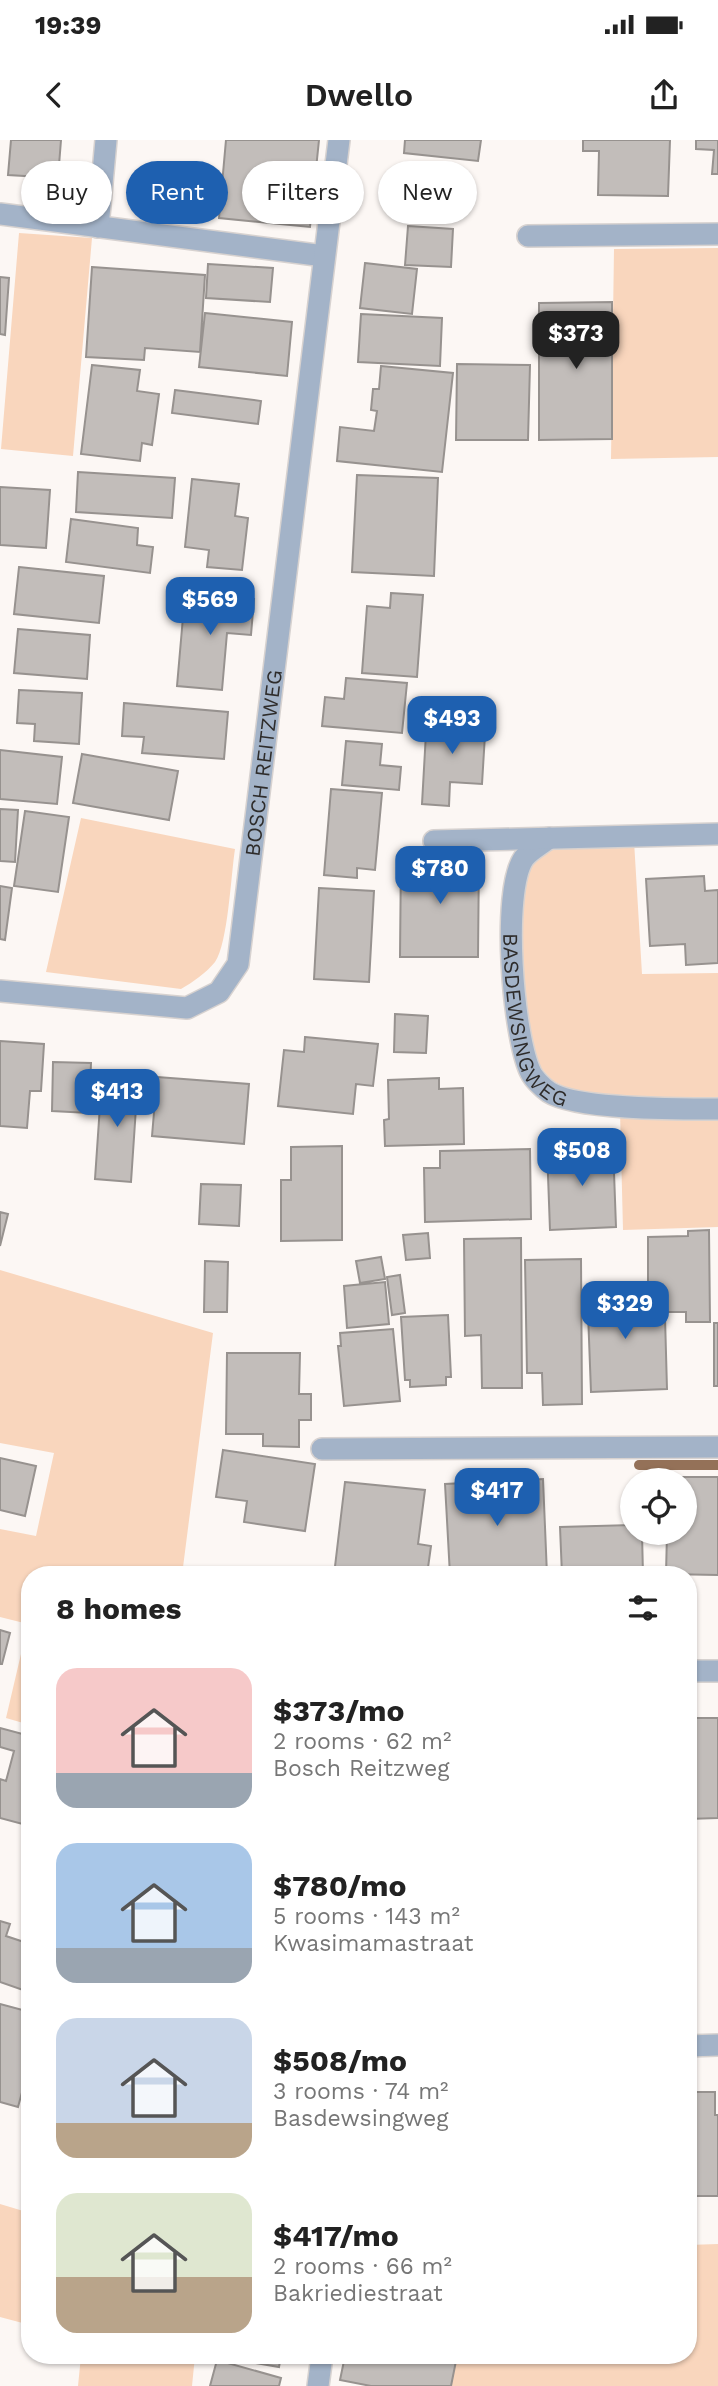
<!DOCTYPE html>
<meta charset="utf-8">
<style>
:root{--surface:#fff;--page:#f2f2f2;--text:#222;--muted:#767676;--accent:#1e60b0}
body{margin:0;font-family:"Work Sans",sans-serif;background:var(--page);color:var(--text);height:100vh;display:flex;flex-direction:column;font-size:26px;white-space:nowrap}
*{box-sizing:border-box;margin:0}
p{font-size:23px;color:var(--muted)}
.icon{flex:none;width:38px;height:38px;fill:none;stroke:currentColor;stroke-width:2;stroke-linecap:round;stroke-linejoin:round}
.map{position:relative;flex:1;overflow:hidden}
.panel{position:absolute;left:21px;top:1426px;width:676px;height:798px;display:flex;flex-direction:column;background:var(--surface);border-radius:28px;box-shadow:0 2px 5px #0004}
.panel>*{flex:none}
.guide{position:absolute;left:21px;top:21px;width:677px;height:63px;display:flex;gap:14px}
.fabs{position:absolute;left:620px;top:1328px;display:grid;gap:14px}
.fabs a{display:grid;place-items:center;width:77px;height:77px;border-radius:50%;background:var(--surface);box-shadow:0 2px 5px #0004;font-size:35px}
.price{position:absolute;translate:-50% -60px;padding:0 16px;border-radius:14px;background:var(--accent);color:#fff;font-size:23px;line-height:46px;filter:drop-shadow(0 2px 4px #0008)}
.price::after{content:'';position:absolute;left:50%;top:42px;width:21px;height:16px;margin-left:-10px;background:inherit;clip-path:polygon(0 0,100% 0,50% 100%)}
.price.current{background:#222;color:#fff}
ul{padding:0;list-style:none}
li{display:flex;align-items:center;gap:21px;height:175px;padding:0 35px}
li span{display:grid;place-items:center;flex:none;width:196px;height:140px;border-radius:21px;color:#555}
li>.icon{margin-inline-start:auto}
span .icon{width:84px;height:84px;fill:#fffc;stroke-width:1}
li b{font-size:30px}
h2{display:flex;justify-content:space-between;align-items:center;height:84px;padding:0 35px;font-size:30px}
.tag{padding:0 24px;border-radius:32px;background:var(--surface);box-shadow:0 2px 5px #0004;font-size:24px;line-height:63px}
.tag.current{background:var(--accent);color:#fff}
.status{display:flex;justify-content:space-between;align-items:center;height:49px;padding:0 35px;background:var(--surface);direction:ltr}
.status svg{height:19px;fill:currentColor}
header{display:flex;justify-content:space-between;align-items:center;height:91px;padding:0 35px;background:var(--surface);font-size:32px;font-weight:600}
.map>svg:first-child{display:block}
.green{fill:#f9d6bd}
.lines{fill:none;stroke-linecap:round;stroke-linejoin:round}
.stream{stroke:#947158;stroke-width:10}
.building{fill:#c2bdba;stroke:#97928f;stroke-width:2}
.minor-casing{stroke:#d7d2d0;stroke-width:24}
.minor{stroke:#a3b3c8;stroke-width:21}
.labels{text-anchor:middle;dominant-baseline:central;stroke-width:5;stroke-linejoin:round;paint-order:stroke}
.street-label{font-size:21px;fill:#2e2c2b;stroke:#fff}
</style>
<div class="status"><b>19:39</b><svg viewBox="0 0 49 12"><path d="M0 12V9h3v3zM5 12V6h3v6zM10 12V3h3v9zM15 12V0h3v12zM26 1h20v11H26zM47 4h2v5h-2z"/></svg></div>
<header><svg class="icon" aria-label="back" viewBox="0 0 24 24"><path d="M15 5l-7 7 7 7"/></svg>Dwello<svg class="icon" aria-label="share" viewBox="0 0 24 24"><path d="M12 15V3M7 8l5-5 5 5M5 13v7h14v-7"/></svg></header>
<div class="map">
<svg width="718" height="2246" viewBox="0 0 718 2246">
<rect width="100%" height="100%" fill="#fcf7f4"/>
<path class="green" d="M19,93l73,5 -19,218 -72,-7z
M718,108v209l-107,2 3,-210z
M81,678l154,31c-4,25 -7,95 -20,113 -9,11 -22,20 -34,27l-135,-17z
M634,701l8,133 76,-1v129l-63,-1 -82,-10 -20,-10 -14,-15 -8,-19 -6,-35 -5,-91 8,-53 15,-16 16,-7z
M620,971l98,6v110l-95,3z
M0,1130l213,63 -31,242h-152v150l-24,-7 22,-94 -28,-7v-88l36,7 18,-83 -54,-10z
M0,2064l30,9v112l-30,-8z
M718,2104v142h-268l3,-30h235v-111z
M81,2216h114l-3,30h-114z"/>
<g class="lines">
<path class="stream" d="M639,1325h79"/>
</g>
<path class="building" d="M11,0h50l-3,38 -50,-3z
M226,0h93l-9,87 -91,-9z
M405,0h76l-3,21 -74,-8z
M583,0h87l-2,56 -70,-1 1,-44h-16z
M696,0h22v34h-6l2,-24 -18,-1z
M149,24l48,4 -4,39 -48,-5z
M408,86l45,3 -2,38 -46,-2z
M365,123l52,6 -5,45 -52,-6z
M208,124l65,4 -3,34 -64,-4z
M92,127l113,8 -5,77 -55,-4 -1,12 -58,-3z
M0,137l9,1 -4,57 -5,-1z
M612,162v137l-73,1v-137z
M205,173l87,9 -5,54 -88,-9z
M361,174l81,4 -2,48 -82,-4z
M457,224l73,1 -2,75h-72z
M92,225l48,5 -3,21 22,3 -7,51 -10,-2 -2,18 -59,-7z
M381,226l72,7 -11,99 -105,-11 3,-34 34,4 3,-20 -6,-1 2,-21h6z
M175,250l86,11 -3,23 -86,-11z
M78,332l97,6 -3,40 -96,-6z
M357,335l81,3 -4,98 -82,-4z
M192,339l47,5 -4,32 13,2 -6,52 -35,-3 2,-17 -24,-3z
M0,347l50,3 -4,58 -46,-3z
M71,379l67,9 -1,17 16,2 -3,26 -84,-11z
M19,427l85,9 -5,47 -85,-9z
M391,453l32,2 -6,82 -55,-4 5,-67 23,2z
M185,454l69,5 -3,36 -24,-2 -5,57 -45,-4z
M18,489l72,6 -3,44 -73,-6z
M346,538l61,5 -5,50 -80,-7 3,-29 19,2z
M19,550l63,3 -3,51 -45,-3 1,-17 -18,-1z
M124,563l104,9 -4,47 -82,-6 2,-16 -22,-1z
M427,575l59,3 -4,66 -32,-2 -1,24 -27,-2z
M346,601l36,3 -2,21 21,2 -2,23 -57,-5z
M0,610l62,7 -5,47 -57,-5z
M82,614l96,17 -9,49 -96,-17z
M331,649l51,4 -7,77 -18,-2v10l-33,-3z
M0,669l18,1 -3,52 -15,-1z
M25,671l44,6 -11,75 -44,-6z
M401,714h78l-1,103h-78z
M704,736l1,15 13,-1v73l-32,2 -1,-21 -35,2 -4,-67z
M0,746l12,2 -7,52 -5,-1z
M319,748l55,3 -5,91 -55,-3z
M395,874l33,2 -2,37 -32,-1z
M305,897l73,7 -5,42 -17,-2 -3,30 -75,-8 6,-56 20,2z
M0,901l44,3 -3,47h-11l-3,37 -27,-2z
M53,922l38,1 -2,50 -37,-2z
M102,936l36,2 -7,104 -36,-3z
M157,937l92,7 -5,60 -92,-8z
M439,938v11l24,-1 1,56 -79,2 -1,-26 5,-1 -1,-39z
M613,1005l3,82 -66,3 -3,-82z
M342,1006v94l-61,1v-61h10v-33z
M530,1009l1,70 -106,3 -1,-54h16v-17z
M201,1044l40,1 -2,41 -40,-2z
M0,1072l8,2 -8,32z
M709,1090l1,92h-24v-10h-38v-75l40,-1v-5z
M428,1093l2,25 -24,2 -3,-25z
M521,1098l1,150h-40l-1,-53 -16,1 -1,-97z
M381,1117l4,22 -25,4 -4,-22z
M581,1119l1,145 -39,1 -1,-32h-15l-2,-113z
M205,1121l23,1 -1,50h-23z
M400,1135l5,38 -13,2 -5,-38z
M385,1142l4,42 -42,4 -3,-42z
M644,1144l1,34 20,-1 2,72 -76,3 -4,-106z
M448,1175l3,62h-5v8l-36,2v-7h-5l-4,-63z
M714,1183h4v63h-4z
M393,1189l7,72 -56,5 -6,-60h3l-1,-13z
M227,1213h73l-1,41h12v26h-12v27l-36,-1v-12h-37z
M223,1310l92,14 -10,67 -61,-9 3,-21 -31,-4z
M0,1318l36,8 -11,50 -25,-6z
M668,1337h50v98l-52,-1 1,-41h17v-53h-16z
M543,1339l4,96h-97l-5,-91z
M345,1342l80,8 -7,54 13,2 -4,29h-93z
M632,1385v8h10l1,42h-81l-2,-48z
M224,1427l60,8h-61z
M0,1490l10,3 -8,31h-2z
M688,1570v8h30v100l-30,1z
M0,1588l30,8v90l-30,-8v-39l6,2 8,-30 -14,-4z
M0,1781l10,3 -4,12 24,8v27l-7,19 -23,-8z
M688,1807h5l1,52 -6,1z
M0,1864l30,8v51l-12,44 -18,-5z
M688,1952h27v23h3v81h-30z
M216,2216h65l-2,11z
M345,2216h112l-6,30h-80l-31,-6z
M217,2220l64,18 -2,8h-69z"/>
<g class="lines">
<defs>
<g id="minor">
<path d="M0,74l324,42"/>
<path d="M98,87l8,-87"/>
<path d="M528,96l190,-2"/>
<path id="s1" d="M549,698c-7,6 -19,12 -25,20 -23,33 -11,179 7,215 3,6 12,15 18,19 28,18 133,17 169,17"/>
<path d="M434,701l284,-7"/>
<path id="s2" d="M0,851l187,17 32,-16 19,-28 101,-824"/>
<path d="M322,1309l396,-2"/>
<path d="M688,1531h30"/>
<path d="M688,1906l30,-1"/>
<path d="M318,2246l4,-30"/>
</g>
</defs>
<use href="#minor" class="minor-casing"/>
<use href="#minor" class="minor"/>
</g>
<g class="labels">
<g class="street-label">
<text stroke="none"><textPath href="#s2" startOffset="460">BOSCH REITZWEG</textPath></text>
<text stroke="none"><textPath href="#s1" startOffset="203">BASDEWSINGWEG</textPath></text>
</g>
</g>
</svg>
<div class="fabs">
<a><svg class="icon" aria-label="locate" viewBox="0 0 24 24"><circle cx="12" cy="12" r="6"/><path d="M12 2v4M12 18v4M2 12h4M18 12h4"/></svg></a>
</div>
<b class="price current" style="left:576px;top:231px">$373</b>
<b class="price" style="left:210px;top:497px">$569</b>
<b class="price" style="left:452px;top:616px">$493</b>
<b class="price" style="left:440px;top:766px">$780</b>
<b class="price" style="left:117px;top:989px">$413</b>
<b class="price" style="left:582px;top:1048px">$508</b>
<b class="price" style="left:625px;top:1201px">$329</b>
<b class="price" style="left:497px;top:1388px">$417</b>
<div class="guide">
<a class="tag">Buy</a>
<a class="tag current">Rent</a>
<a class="tag">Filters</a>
<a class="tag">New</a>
</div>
<section class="panel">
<h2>8 homes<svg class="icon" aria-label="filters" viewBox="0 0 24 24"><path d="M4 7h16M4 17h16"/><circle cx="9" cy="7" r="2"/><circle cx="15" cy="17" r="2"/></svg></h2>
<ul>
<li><span style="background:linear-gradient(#f6c9c9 75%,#9aa5b1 0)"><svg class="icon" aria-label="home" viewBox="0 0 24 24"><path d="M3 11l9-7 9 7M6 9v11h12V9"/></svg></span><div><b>$373/mo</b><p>2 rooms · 62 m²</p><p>Bosch Reitzweg</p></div></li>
<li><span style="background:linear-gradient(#a9c7e8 75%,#9aa5b1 0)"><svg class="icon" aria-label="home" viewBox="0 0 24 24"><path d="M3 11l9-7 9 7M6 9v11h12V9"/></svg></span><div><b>$780/mo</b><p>5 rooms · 143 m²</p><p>Kwasimamastraat</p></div></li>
<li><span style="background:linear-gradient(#c9d6e8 75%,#b9a48a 0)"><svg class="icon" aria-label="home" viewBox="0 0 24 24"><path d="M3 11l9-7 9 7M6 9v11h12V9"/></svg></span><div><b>$508/mo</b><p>3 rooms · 74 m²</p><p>Basdewsingweg</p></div></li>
<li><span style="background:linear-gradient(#dfe7d0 60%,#b9a48a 0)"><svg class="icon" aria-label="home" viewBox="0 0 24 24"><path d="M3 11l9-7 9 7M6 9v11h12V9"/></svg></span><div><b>$417/mo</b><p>2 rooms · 66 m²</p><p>Bakriediestraat</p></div></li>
</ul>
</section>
</div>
